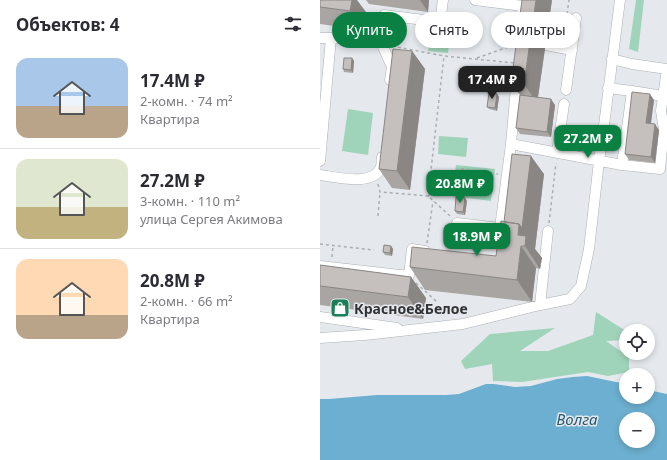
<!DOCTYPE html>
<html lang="ru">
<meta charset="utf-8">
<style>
:root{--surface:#fff;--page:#f2f2f3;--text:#2b2b33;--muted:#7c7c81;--line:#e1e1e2;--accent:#0b8043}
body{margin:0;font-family:"Noto Sans",sans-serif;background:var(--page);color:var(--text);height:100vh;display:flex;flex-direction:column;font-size:15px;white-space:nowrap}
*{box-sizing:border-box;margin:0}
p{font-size:13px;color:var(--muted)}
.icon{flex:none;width:22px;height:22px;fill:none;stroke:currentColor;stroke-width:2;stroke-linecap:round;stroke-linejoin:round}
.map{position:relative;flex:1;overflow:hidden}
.details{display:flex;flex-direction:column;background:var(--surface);width:320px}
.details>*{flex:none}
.guide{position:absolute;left:12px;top:12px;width:275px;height:36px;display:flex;gap:8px}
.buttons{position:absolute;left:299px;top:324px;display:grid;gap:8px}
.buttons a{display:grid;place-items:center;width:36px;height:36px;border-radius:50%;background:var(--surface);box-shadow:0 2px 6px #0003;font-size:20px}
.price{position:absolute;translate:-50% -34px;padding:0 9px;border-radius:8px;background:var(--accent);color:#fff;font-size:13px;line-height:26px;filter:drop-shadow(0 1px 2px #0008)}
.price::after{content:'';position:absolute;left:50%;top:24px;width:12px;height:9px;margin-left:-6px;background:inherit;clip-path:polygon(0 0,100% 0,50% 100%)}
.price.current{background:#222;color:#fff}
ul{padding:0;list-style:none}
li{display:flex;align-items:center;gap:12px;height:100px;padding:0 16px}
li+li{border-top:1px solid var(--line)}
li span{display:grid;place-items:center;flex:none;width:112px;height:80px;border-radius:12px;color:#555}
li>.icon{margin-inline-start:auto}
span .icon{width:48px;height:48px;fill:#fffc;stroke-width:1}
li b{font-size:17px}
h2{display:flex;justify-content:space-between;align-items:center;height:48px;padding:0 16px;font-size:17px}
.chip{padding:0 14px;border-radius:18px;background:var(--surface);box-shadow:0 2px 6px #0003;font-size:14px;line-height:36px}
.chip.current{background:var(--accent);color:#fff}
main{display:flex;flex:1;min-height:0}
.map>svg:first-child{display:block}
.green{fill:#a0d4ba}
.water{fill:#6dafd0;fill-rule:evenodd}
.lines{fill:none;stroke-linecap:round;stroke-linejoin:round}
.minor-casing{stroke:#acb0b4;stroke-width:11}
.path{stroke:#abafb2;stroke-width:1.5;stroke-dasharray:3 3;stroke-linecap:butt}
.minor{stroke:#fff;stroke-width:10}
.wall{fill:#a9a5a3}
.shaded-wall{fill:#8a8684}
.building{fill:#c5c0bd;stroke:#8a8684}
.labels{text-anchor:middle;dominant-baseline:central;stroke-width:3;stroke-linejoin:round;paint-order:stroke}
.poi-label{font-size:14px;font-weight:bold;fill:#313334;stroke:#e5e9ed;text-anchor:start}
.water-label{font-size:15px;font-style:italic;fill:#255971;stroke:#e5e9ed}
</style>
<main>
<section class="details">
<h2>Объектов: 4<svg class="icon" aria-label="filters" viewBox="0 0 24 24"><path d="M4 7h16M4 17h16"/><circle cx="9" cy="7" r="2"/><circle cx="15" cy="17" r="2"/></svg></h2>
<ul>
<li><span style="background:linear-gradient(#a9c7e8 60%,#b9a48a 0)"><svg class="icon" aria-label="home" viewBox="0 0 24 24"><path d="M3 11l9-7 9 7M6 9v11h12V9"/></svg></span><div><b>17.4M ₽</b><p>2-комн. · 74 m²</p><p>Квартира</p></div></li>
<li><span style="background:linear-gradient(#dfe7d0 60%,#c2b280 0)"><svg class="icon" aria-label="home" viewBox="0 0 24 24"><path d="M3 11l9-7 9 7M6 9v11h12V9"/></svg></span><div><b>27.2M ₽</b><p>3-комн. · 110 m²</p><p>улица Сергея Акимова</p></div></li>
<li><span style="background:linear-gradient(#ffd9b3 70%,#b9a48a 0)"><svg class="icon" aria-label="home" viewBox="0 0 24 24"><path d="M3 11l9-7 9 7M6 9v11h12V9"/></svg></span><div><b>20.8M ₽</b><p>2-комн. · 66 m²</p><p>Квартира</p></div></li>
</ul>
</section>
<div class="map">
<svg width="347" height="460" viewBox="0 0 347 460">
<rect width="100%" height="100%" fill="#e5e9ed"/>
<path class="green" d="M316,0h8l-6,52 -9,-3z
M111,32l19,3 -2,18 -20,-2z
M28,109l25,4 -5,42 -26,-4z
M119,136l29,2 -2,19 -28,-3z
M136,165l39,4 -4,32 -39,-5z
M276,312l30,19v9l-20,1 23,16v15l-21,4 -20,-4 -66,10 -29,-1 -1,-17 -27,5 -4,-8 29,-27 65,-6 -35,23h28l45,-16z"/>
<path class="water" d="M267,376l39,8v13h22v-7l19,4v66h-347v-61h9l48,-4h69l13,-1 27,-10h8l21,3 16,-1 26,-7 16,-2zM306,419h22v22h-22z"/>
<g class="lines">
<defs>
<path id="minor" d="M155,0l48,6 -1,12
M0,38h11l49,2 4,-25 56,7 3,-22
M60,40l12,27 -2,13
M226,45l26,5
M292,59l20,5 35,5
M197,76l-6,68 111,21
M288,88l24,3
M246,90l10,-72
M343,96l-31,-5 -10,74 38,4 4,-40 -3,-18 6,-42
M237,153l7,-49
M0,161l11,-123
M0,175c16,2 54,12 61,-8 1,-3 0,-7 1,-10
M137,223l43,5 11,-84
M0,266l89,10 3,-27 13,2
M220,305l30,-6 11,-13 8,-37 10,-88 3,-20 18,-141
M0,317l77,11
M0,338l45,-3 98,-11 77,-19 8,-74"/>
</defs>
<use href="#minor" class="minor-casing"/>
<path class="path" d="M247,14l2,-14
M72,46l5,1 47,9 71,7
M157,58l40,-14
M58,184l2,8 48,4 16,-140
M58,216l2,-24
M130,216l-22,-20 34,-27 36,5
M229,223l7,-60
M107,243l6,-42
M0,244l54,6
M12,257l1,-11
M96,283l21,19"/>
<use href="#minor" class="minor"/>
</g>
<path class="wall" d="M0,0l46,12 -3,18 -43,-6z
M46,0h63l-1,12 -59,-8z
M232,0l-14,98 17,7 -4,32 -31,-3 -4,-6 4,-33 -9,-12z
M92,51l13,18 -15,121 -18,-2 -13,-19z
M32,58l2,3 -1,12 -9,-1 -1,-3z
M177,94l2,3 -2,14 -8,-2 -2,-2z
M334,100l-3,24 8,6 -4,33 -26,-3 -4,-6z
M224,174l-9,75 7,9 -2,11 -4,-1 -4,34 -107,-12 -15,-23 86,-11 8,-34z
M147,201l-2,14 -8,-1 -2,-3z
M71,246l2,3 -1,7 -7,-1 -2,-3z
M0,265l91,12 15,21 -3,21 -103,-14z"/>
<path class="shaded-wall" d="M32,0h5l9,12 -3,18 -13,-19z
M100,0h9l-1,12z
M216,0h16l-15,103 -13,-19z
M92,51l13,18 -15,121 -13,-19z
M32,58l2,3 -1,12 -2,-3z
M177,94l2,3 -2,14 -2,-3z
M330,94l4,6 -4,29 -4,-6z
M231,99l4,6 -4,32 -4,-5z
M335,124l4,6 -4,33 -4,-6z
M211,156l13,18 -9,75 7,9 -2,11 -15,-23 -7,-11 1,-11z
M145,198l2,3 -2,14 -2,-3z
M71,246l2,3 -1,7 -2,-3z
M201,246l15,22 -4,34 -15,-22z
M91,277l15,21 -3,21 -15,-22z"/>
<path class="building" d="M0,0h32l-2,11 -30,-4z
M202,0h14l-12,84 -13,-1z
M73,49l19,2 -15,120 -18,-2z
M24,58h8l-1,12 -8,-1z
M312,92l18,2 -4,29 9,1 -4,33 -26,-3z
M169,93l8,1 -2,14 -8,-1z
M200,95l31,4 -4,33 -31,-4z
M192,154l19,2 -9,72 -3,-4 -15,-2z
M136,197l9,1 -2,14 -8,-1z
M181,221l18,3 -1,11 8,1 -1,10h-4l-4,34 -107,-13 2,-20 84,9z
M64,245l7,1 -1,7 -7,-1z
M0,265l91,12 -3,20 -88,-11z"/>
<defs>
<symbol id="shop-square" viewBox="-11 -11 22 22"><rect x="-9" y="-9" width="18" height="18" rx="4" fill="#1b805a" stroke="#e5e9ed"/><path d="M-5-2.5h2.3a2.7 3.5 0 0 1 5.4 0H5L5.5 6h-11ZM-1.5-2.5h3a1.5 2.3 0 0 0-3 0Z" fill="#fff"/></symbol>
</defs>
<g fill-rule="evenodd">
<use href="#shop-square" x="9" y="297" width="22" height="22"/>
</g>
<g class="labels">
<g class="poi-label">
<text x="34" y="308">Красное&amp;Белое</text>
</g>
<g class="water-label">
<text x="257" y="419">Волга</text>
</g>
</g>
</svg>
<div class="buttons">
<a><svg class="icon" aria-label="locate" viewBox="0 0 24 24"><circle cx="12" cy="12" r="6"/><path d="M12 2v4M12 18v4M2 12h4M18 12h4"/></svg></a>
<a>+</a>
<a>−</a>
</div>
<b class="price current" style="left:172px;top:100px">17.4M ₽</b>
<b class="price" style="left:268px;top:159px">27.2M ₽</b>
<b class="price" style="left:140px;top:204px">20.8M ₽</b>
<b class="price" style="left:157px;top:257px">18.9M ₽</b>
<div class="guide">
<a class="chip current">Купить</a>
<a class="chip">Снять</a>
<a class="chip">Фильтры</a>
</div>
</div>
</main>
